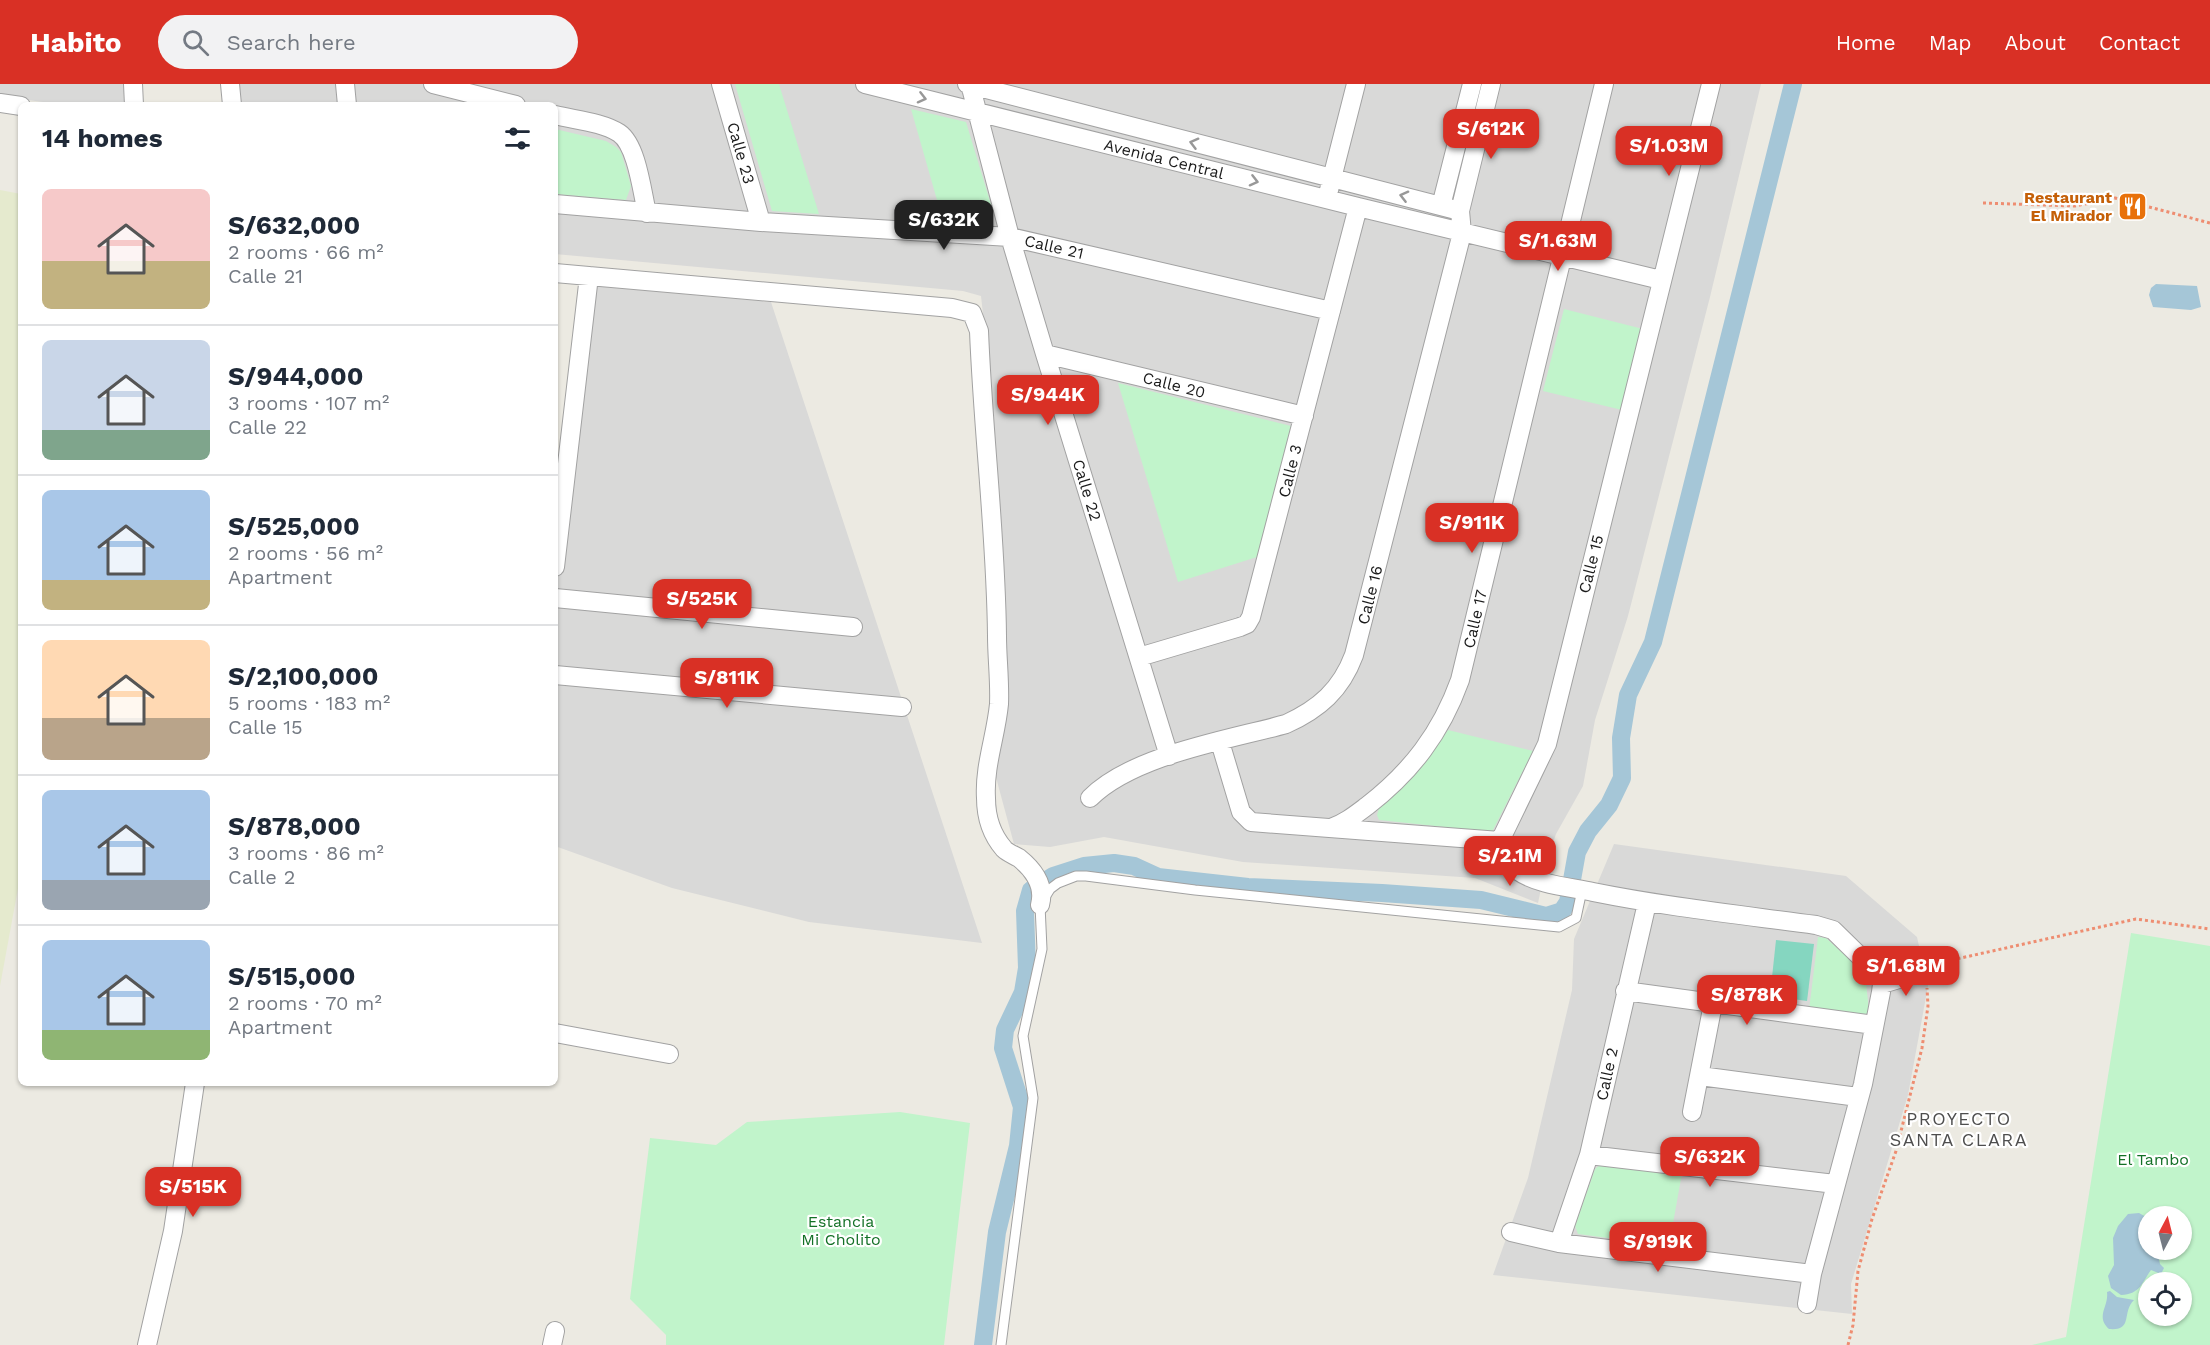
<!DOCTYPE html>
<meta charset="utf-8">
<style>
:root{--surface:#fff;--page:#f2f2f3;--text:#1f2937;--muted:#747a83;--line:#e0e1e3;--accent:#d93025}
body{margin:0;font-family:"Work Sans",sans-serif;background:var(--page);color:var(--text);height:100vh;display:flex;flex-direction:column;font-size:22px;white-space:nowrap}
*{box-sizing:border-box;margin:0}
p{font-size:20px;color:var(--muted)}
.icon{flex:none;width:33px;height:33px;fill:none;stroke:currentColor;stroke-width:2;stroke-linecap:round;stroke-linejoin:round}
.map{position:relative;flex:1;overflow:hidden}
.sheet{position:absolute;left:18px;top:18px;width:540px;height:984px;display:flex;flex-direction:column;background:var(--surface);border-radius:9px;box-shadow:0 2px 4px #0004}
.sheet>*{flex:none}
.needle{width:39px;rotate:7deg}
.buttons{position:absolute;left:2138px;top:1122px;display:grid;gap:12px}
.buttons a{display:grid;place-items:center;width:54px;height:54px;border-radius:50%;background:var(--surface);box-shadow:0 2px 4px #0004;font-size:30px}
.price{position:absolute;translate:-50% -51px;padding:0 14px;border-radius:12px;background:var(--accent);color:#fff;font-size:20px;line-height:39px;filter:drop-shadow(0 2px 3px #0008)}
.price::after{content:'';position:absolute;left:50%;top:36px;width:18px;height:14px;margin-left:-9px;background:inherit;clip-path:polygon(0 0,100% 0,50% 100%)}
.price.on{background:#222;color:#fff}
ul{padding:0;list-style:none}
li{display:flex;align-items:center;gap:18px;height:150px;padding:0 24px}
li+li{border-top:2px solid var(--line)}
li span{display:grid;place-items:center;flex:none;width:168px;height:120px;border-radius:9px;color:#555}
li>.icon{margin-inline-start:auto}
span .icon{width:72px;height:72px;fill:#fffc;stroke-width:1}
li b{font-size:26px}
h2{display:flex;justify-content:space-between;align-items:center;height:72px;padding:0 24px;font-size:26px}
header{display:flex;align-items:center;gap:36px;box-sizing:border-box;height:84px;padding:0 30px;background:var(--accent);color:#fff}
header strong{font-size:28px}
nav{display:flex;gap:33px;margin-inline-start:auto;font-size:21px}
.search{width:420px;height:54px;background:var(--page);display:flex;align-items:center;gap:15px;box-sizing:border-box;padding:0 21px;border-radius:33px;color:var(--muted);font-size:22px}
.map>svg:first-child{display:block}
.residential{fill:#d9d9d8}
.farmland{fill:#e5eace}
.park{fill:#c1f4cb;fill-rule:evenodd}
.pitch{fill:#85d6c0}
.water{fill:#a5c6d7}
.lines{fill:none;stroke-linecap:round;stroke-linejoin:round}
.canal{stroke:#a5c6d7;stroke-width:18}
.lane-casing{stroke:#a2a2a2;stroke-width:11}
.street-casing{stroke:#a2a2a2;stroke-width:20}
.path{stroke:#ee8d71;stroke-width:3;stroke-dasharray:3 3;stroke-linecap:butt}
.lane{stroke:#fff;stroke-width:9}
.street{stroke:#fff;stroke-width:18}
.oneway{stroke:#989898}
.labels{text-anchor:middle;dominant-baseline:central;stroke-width:4.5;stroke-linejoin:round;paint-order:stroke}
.street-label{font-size:16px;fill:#1b1b1b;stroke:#fff}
.food-label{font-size:16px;font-weight:bold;fill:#c56008;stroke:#fff;text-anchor:end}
.park-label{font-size:16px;fill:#137026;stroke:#fff}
.neighbourhood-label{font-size:18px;letter-spacing:1.5px;fill:#4e4e4e;stroke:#fff}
</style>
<header>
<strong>Habito</strong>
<div class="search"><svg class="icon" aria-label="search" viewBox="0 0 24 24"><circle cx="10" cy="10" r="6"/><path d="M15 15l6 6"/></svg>Search here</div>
<nav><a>Home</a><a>Map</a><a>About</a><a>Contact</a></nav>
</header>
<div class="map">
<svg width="2210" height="1261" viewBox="0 0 2210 1261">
<rect width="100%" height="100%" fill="#eceae2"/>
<path class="residential" d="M0,0h127v21h-63l-64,-9z
M237,0h1524l-51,213 -82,319 -33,104 -12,66 -27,48 -9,26 -9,43 -63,-25 -232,-16 -139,-25 -54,10 -36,-3 -20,-74 -10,-447 -3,-27 -18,-5 -408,-37v-149h-317z
M593,202l178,16 211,641 -173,-21 -137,-34 -117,-42v-283z
M1614,760l232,32 71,61 11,49 -20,109 -57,189 1,30 -359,-39 35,-97 44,-188 2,-51z"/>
<path class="farmland" d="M0,106l21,4v678l-21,114z"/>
<path class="park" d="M735,0h44l40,130 -47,-3z
M911,25l55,13 26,86c-1,23 -33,14 -49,13z
M555,45l51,12 10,6 5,5 10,34 -5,14 -71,-6z
M1564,225l79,20 -21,81 -79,-19z
M1118,299l173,43 -34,131 -79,25z
M1448,646l85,21 -41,81 -113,-12 -2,-5 3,-10 41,-38z
M2131,849l79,13v399h-178l34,-8zM2148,1132h33v34h-33zM2148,1198h33v34h-33z
M1818,853l8,1 41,37c-3,16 5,29 -1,41l-57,-6z
M900,1028l70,11 -26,222h-278v-10l-36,-36 20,-161 66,7 31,-23z
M1601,1080l81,9 -13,73 -91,-12 -3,-8 20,-57z"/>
<path class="pitch" d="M1776,856l38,4 -7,57 -37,-5z"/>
<path class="water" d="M2156,200l41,2 4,21 -10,3 -38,-3 -4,-12 2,-7z
M2139,1129l9,5v32h9l3,14 4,4 -3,6 -10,-4c-10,14 -11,24 -30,25l-10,-7 -3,-12 6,-11 -1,-27 5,-12 10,-12z
M2110,1207l7,6 17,3c-13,13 0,31 -25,29 -14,-13 0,-22 -2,-37z"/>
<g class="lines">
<path class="canal" d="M983,1261l14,-113 21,-86 4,-39 -19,-59 2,-18 18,-38 4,-24 -2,-57 6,-21 22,-14 31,-10 30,-3 20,3 24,11 90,10 134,6 99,7 65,16 16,-5 6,-9 9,-50 11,-21 21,-26 13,-27 -1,-40 7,-43 25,-53 140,-558"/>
<defs>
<path id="lane" d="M1001,1261l32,-247 -10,-62 19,-87 -2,-44 10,-16 8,-6 18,-7h10l109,14 364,37 17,-9 6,-28"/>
<path id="street" d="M133,0l1,21
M230,0l2,21
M345,0l2,21
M433,0l83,21
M721,0l40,138
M865,0l493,123 303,73
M967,0l493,127
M970,0l40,153 35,117 124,402
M0,19l21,3
M555,31c20,5 47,7 64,18 18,12 23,59 28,80
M1329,106l27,-106
M555,120l206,18 249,15 321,74
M1441,122l31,-122
M555,189l397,35 20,5 7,18c4,102 17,203 18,305 0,22 3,45 2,68 -3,32 -15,62 -13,94 0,19 5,36 18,51 4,4 10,6 15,9 15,12 26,28 21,47
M1045,270l259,62
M555,483l34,-291
M555,514l298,29
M1139,573l101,-30 7,-3 4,-7 107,-410
M555,591l347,32
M1220,658l21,70 10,10 249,19 47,-97 164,-660
M1090,714c43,-43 138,-58 196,-74 33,-15 55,-34 68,-69l108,-422 -2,-22 31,-127
M1331,744c14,-5 24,-13 36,-22 44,-34 74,-73 93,-126l144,-596
M1500,757c2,11 8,24 18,30 20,14 52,16 75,21 74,15 149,23 223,33l17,5 46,45 3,9 -1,8 -18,92 -51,190 -5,30
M1882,900l37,-11
M1625,907l249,34
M555,949l114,21
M1700,992l158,21
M1692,1028l21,-108
M1589,1071l246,29
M1511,1148l48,11 253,31
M1559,1159l30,-88 58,-252
M147,1261l26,-114 22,-148
M552,1261l3,-14"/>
</defs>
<use href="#lane" class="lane-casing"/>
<use href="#street" class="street-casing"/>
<path class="path" d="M1983,119l92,3 40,-8 95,25
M1934,880l202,-45 74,10
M1848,1261l5,-20 5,-54 14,-52 24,-68 26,-103 6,-42 -1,-18"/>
<use href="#lane" class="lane"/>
<use href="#street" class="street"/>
</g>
<defs><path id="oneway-chevron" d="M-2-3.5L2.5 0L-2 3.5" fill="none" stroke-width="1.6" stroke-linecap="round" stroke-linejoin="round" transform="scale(1.5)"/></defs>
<g class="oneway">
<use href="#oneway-chevron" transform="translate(922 14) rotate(14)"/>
<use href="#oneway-chevron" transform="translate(1194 59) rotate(-165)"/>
<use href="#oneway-chevron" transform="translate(1254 97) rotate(14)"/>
<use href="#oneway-chevron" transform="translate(1404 112) rotate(-166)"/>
</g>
<defs>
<symbol id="restaurant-square" viewBox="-11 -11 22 22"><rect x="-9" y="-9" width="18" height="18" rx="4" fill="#e8710a" stroke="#fff"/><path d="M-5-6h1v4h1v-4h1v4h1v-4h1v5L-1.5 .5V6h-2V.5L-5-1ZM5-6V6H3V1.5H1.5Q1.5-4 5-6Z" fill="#fff"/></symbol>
</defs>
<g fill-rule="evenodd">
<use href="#restaurant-square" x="2116" y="106" width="33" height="33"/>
</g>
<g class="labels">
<g class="street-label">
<text transform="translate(741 69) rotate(74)">Calle 23</text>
<text transform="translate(1164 75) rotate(14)">Avenida Central</text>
<text transform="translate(1054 163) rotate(13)">Calle 21</text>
<text transform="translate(1174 301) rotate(14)">Calle 20</text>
<text transform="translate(1290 387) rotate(-76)">Calle 3</text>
<text transform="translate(1087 406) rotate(73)">Calle 22</text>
<text transform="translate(1591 480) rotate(-76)">Calle 15</text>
<text transform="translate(1370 511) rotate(-76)">Calle 16</text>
<text transform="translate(1475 535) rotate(-77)">Calle 17</text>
<text transform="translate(1607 990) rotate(-78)">Calle 2</text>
</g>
<g class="food-label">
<text x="2112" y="113">Restaurant<tspan x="2112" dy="18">El Mirador</tspan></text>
</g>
<g class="park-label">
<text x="2153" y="1075">El Tambo</text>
<text x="841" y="1137">Estancia<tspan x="841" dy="18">Mi Cholito</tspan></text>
</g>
<g class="neighbourhood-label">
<text x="1959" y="1034">PROYECTO<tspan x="1959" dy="21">SANTA CLARA</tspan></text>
</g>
</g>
</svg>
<div class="buttons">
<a><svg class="needle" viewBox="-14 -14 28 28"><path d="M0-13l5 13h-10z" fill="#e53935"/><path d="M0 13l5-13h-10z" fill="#747a83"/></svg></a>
<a><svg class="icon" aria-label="locate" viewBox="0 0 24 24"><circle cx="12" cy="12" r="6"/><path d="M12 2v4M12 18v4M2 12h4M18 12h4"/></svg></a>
</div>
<b class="price" style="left:1491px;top:76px">S/612K</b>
<b class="price" style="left:1669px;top:93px">S/1.03M</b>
<b class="price on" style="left:944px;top:167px">S/632K</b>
<b class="price" style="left:1558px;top:188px">S/1.63M</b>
<b class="price" style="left:1048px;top:342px">S/944K</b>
<b class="price" style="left:1472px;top:470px">S/911K</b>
<b class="price" style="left:702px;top:546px">S/525K</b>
<b class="price" style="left:727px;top:625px">S/811K</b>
<b class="price" style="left:1510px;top:803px">S/2.1M</b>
<b class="price" style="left:1906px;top:913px">S/1.68M</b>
<b class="price" style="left:1747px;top:942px">S/878K</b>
<b class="price" style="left:1710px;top:1104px">S/632K</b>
<b class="price" style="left:193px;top:1134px">S/515K</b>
<b class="price" style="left:1658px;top:1189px">S/919K</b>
<section class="sheet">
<h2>14 homes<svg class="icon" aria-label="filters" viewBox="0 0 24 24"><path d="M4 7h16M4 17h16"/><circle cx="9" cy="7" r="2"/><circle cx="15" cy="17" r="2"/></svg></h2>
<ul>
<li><span style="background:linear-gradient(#f6c9c9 60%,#c2b280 0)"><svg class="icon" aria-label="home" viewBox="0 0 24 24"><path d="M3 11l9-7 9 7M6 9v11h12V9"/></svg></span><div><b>S/632,000</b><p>2 rooms · 66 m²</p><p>Calle 21</p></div></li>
<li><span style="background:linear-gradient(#c9d6e8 75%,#7fa58c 0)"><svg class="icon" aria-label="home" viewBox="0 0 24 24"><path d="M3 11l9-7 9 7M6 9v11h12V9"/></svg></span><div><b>S/944,000</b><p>3 rooms · 107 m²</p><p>Calle 22</p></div></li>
<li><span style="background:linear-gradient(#a9c7e8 75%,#c2b280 0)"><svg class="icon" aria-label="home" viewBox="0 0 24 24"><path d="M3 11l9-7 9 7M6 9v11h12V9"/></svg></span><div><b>S/525,000</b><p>2 rooms · 56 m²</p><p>Apartment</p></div></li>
<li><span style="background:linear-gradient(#ffd9b3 65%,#b9a48a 0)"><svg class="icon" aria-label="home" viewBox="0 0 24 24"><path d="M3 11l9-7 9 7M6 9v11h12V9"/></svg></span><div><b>S/2,100,000</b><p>5 rooms · 183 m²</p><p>Calle 15</p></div></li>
<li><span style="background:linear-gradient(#a9c7e8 75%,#9aa5b1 0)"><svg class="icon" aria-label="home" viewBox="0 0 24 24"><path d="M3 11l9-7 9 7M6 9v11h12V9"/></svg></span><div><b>S/878,000</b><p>3 rooms · 86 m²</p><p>Calle 2</p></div></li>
<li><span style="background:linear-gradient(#a9c7e8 75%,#8fb573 0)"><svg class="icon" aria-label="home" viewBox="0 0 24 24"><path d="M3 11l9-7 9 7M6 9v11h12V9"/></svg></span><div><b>S/515,000</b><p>2 rooms · 70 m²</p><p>Apartment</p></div></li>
</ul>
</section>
</div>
